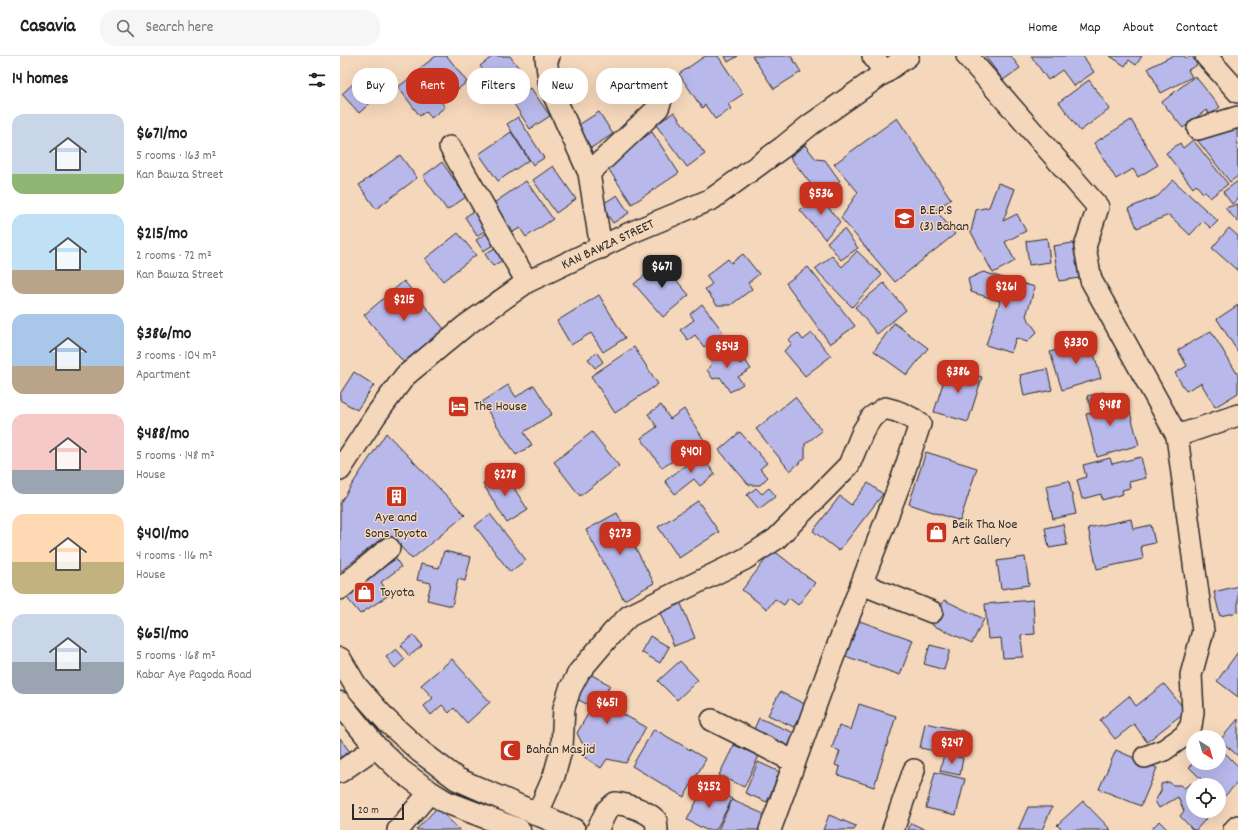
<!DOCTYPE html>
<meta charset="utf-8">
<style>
:root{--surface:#fff;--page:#f6f6f6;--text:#222;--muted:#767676;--line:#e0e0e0;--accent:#c8321e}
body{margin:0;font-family:Dekko,sans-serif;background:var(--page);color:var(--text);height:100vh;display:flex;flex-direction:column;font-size:15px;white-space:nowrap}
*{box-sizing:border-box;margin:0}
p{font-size:13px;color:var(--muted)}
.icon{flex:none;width:22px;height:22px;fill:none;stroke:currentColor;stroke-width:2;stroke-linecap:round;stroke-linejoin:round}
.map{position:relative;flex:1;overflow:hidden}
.side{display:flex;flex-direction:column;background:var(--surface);width:340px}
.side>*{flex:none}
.top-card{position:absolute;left:12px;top:12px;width:380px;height:36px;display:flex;gap:8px}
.needle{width:26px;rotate:143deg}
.tools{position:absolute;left:846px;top:674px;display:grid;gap:8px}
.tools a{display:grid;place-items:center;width:40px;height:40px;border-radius:50%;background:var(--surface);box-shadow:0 4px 16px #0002;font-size:20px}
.scale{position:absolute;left:12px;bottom:10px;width:52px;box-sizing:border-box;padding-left:4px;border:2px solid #2b2b2b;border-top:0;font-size:11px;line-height:14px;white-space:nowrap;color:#2b2b2b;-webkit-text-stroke:3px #f5d7bb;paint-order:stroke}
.price{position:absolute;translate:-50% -34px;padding:0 9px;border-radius:8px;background:var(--accent);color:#fff;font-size:13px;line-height:26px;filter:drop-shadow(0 1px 2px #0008)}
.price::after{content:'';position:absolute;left:50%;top:24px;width:12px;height:9px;margin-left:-6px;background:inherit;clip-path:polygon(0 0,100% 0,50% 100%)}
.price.on{background:#222;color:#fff}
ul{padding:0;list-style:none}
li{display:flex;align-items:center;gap:12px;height:100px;padding:0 12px}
li span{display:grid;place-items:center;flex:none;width:112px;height:80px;border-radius:12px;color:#555}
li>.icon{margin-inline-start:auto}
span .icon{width:48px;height:48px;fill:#fffc;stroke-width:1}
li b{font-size:17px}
h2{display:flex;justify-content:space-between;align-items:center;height:48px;padding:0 12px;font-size:17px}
.chip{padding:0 14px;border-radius:16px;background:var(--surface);box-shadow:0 4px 16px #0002;font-size:14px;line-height:36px}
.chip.on{background:var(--accent);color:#fff}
header{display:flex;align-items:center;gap:24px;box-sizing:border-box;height:56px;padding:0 20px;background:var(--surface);border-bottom:1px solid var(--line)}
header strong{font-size:19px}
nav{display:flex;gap:22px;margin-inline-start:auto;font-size:14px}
.search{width:280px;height:36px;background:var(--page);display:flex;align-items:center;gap:10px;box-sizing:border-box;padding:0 14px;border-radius:16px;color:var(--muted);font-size:15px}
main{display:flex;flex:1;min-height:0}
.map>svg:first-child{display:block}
.building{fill:#b8b8ea;stroke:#2b2b2b}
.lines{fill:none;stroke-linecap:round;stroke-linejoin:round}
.minor-casing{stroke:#2b2b2b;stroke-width:24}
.major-casing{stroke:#2b2b2b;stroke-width:25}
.minor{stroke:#f5d7bb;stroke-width:21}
.major{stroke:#f5d7bb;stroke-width:22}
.labels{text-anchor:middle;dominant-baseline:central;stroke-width:3;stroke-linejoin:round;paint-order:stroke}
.poi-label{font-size:14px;fill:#2b2b2b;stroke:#f5d7bb;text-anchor:start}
.street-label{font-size:14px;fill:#2b2b2b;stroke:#f5d7bb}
</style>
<header>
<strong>Casavia</strong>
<div class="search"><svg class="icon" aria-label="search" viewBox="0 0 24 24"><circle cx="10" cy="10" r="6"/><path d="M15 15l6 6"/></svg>Search here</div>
<nav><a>Home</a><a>Map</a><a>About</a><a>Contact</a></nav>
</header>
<main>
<section class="side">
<h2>14 homes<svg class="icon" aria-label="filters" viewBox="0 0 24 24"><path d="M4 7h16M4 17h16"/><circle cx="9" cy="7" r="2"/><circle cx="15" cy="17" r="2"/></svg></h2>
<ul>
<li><span style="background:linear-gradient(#c9d6e8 75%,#8fb573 0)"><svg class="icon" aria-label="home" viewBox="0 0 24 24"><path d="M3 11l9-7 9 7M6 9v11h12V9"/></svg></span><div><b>$671/mo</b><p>5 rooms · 163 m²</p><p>Kan Bawza Street</p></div></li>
<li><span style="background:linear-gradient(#bfe0f5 70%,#b9a48a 0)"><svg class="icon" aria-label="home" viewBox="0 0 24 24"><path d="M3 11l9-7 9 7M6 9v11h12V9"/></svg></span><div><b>$215/mo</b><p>2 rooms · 72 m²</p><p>Kan Bawza Street</p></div></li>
<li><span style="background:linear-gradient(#a9c7e8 65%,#b9a48a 0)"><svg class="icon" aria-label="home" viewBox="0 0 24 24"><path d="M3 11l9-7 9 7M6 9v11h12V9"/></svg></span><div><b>$386/mo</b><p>3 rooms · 104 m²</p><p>Apartment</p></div></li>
<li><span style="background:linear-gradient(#f6c9c9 70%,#9aa5b1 0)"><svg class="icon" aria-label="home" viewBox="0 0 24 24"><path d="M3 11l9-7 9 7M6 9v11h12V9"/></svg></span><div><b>$488/mo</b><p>5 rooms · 148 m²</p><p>House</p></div></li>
<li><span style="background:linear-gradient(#ffd9b3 60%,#c2b280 0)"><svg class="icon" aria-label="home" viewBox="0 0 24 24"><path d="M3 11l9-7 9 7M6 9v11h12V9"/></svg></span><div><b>$401/mo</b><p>4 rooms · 116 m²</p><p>House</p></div></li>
<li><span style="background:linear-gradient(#c9d6e8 60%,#9aa5b1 0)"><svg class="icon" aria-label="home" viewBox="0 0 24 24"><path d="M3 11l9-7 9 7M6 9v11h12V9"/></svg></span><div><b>$651/mo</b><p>5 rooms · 168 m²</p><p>Kabar Aye Pagoda Road</p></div></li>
</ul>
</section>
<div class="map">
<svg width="898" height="774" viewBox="0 0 898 774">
<rect width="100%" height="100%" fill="#f5d7bb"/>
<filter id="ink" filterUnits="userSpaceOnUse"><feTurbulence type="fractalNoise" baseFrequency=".025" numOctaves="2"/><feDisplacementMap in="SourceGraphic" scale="8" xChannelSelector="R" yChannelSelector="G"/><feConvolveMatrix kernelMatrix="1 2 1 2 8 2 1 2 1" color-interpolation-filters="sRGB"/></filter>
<g filter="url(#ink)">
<path class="building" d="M96,0h11l20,26 -23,18 -25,-31z
M153,0h17l13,18 -24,18 -19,-26z
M365,0h13l25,38 -15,10 3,5 -16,10 -10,-14 -3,3 -23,-34z
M385,0h13l-10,6z
M412,0h39l10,16 -27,17z
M645,0h26l9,12 -17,12z
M691,0h52l11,16 -20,14 -12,-16 -14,10z
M770,0h32l-6,9 -7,-5 -4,6z
M832,0h12l2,2 6,-2 5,9 -9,5 4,7 -31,16 -13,-25z
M29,13l18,19 -28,25 -17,-19z
M78,16l27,35 -14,11 -5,-7 -6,5 -22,-29z
M855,20l25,31 -10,8 -4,-5 -23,18 -21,-26z
M749,24l21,29 -30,22 -21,-29z
M191,32l19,28 -20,13 -18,-28z
M259,56l14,22 -22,14 -14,-22z
M334,56l31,42 -18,13 -31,-42z
M178,61l26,41 -11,7 -26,-41z
M557,62l54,81 -15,11 19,24 -60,48 -54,-64 17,-26 -24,-28z
M791,64l27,45 -20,12 -5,-8 -17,10 -22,-36z
M897,69l1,51 -8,6 -32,-41 16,-12 4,5z
M171,76l18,28 -31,21 -19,-27z
M312,76l27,41 -47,31 -27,-40z
M853,84l35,44 -18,14 -5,-7 -2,2 -7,-8 -3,3 -27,-35 14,-10 3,5z
M465,89l11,14 9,1 15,21 -20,15 -30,-39z
M60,99l17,23 -41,31 -17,-24z
M102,106l24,35 -19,13 -24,-34z
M213,110l23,33 -20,14 -23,-33z
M833,124l45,41 -7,7 -8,-7 -13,14 -21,-20 -32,13 -8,-20 29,-12z
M186,125l27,38 -27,18 -6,-9 -7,4 -4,-7 -2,2 -16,-22z
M898,125v18l-6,5 -9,-12z
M658,127l17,6 -12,32 14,-7 9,17 -21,11 10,19 -22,12 -22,-41 5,-22 13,-3z
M478,138l22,28 -15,17 -25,-29z
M277,139l12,18 -16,10 -12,-18z
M898,148v18l-13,-14z
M137,153l12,19 -12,8 -12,-19z
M889,172l9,8v35l-26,-23z
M504,173l14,19 -17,12 -14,-18z
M150,175l7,12 -14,8 -7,-11z
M118,177l18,22 -33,26 -18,-22z
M707,182l3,24 -21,3 -3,-24z
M733,187l6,35 -20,3 -6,-35z
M158,190l8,12 -13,8 -8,-12z
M517,195l25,24 -30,32 -37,-38 17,-13 10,11z
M403,198l16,20 -11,9 4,6 -21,16h-14l-12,-16 7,-5 -6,-8 22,-17 3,4z
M321,206l28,33 -26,22 -29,-33z
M468,211l47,59 -25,18 -44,-61z
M643,216l52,15 -9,29 11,16 -10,10 -11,-4 -5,15 -25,-8 14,-44 -29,-9 -3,-13z
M64,225l41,49 -40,34 -41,-49z
M544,227l22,27 -29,24 -22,-27z
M259,239l26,43 -22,14 -12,-19 -20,12 -14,-24z
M362,248l21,28 -19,15 -9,-12 -7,5 -8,-10 14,-10 -4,-6z
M898,249v47l-21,-33z
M554,267l34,25 -21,27 -33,-24z
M871,275l27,44v18l-23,14 -14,-24 -15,8 -11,-18 12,-7 -9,-16z
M458,277l5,7 9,-7 19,23 -26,20 -21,-25 8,-7 -4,-4z
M750,284l11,38 -39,12 -12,-38z
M294,291l24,37 -43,29 -24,-37z
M378,293l5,8 9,-5 8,12 5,-4 6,9 -13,8 5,7 -13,8 -10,-15 -7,2 -6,-9 5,-7 -5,-7z
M257,297l6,9 -8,6 -7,-9z
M608,311l34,10 -14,45 -34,-10z
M707,313l5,21 -28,6 -4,-21z
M14,316l20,13 -17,25 -17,-10v-6z
M168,329l8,12 18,-12 18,29 -28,18 8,13 -16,10 -34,-53z
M764,336l5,18 19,-5 11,40 -42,12 -11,-43 6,-1 -5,-17z
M455,341l27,34 -17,13v14l-15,13 -34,-42z
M321,349l9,14 14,-10 20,31 -42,28 -21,-30 16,-11 -9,-13z
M252,376l27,34 -39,30 -26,-34z
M400,376l27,31 -7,6 8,8 -8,8h-11l-30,-35z
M46,377l79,82 -53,44 -24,-26 -48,39v-69z
M586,396l51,16 -17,53 -51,-17z
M360,398l15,20 -15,12 -6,-7 -19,15 -10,-13z
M801,401l5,21 -17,4 1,6 -8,2 1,4 -21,6 -1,-6 -19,5 -5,-19 9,-3 -3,-12 27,-7 2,6z
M163,415l25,39 -21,13 -24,-39z
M729,425l7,33 -23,5 -7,-33z
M528,427l15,11 -44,57 -26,-20 27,-35 11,9z
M416,432l6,6 7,-6 7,8 -17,13 -12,-14z
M358,445l21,31 -40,26 -21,-31z
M277,457l37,70 -30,17 -38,-70z
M150,458l36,46 -16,12 -35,-46z
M791,463l2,10 18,-4 4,18 -14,3 2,13 -46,10 -9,-41z
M723,468l4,21 -18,3 -4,-20z
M433,494l42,33 -17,22 -9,-7 -5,7 -9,-6 -8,10 -25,-19z
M104,495l27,6 -6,24 -7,-2 -6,27 -25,-6 4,-17 -14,-3 4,-16 18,4z
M685,501l4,28 -28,4 -4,-28z
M56,503l5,8 -20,15 8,13 -29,19 -17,-21z
M898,530v26l-18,4 -6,-24z
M339,543l16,39 -21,8 -16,-38z
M604,544l40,19 -12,24 -40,-18z
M693,544l2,34 -14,1 2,22 -20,1 -2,-20 -13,1 -3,-35z
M514,563l59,21 -13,35 -58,-20z
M73,579l9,11 -13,10 -8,-11z
M310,580l19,11 -9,16 -19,-11z
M590,589l20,5 -6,20 -20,-6z
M56,593l9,10 -10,9 -9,-11z
M898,596v45l-21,-16z
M112,603l38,43 -23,21 -13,-15 -5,5 -7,-8 -11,10 -7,-9 9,-8 -12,-13z
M340,605l18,19 -21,20 -19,-19z
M250,618l20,11 -3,5 19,10 -7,12 27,15 -20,36 -19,-4 -6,9 -18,-12 6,-8 -7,-5 -5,-10 15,-26 -15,-8z
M824,628l22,27 -39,31 -13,-18 -19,15 -15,-19 29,-24 7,10z
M440,636l29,14 -7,15 -4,-2 -4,8 -26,-12z
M519,648l37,12 -22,71 -36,-12 2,-8 -5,-2 5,-14 -8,-3 7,-22 12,4z
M419,662l35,15 -9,20 -35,-15z
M898,663v37l-18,-16z
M585,667l39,8 -5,25 -39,-8z
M314,673l52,30 -22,38 -52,-31z
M0,682l12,17 -12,8z
M394,689l25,11 -15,31 -25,-12z
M879,691l19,19v16l-16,17 -3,-3v-11h-12l-18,-18 4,-4h26z
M776,694l41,18 -16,38 -42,-17z
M604,698l19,4 -3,17 -20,-4z
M418,706l22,10 -13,30 -22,-9z
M595,716l30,7 -9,36 -30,-7z
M829,726l4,3h7l4,3 8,-5 1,28h20l-17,19h-3l-13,-14 4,-5 -6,-14 -19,11 -4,-7 6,-10v-7z
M365,729l27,14 -16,31h-10l-19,-10z
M392,744l36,16 -7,14h-43z
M743,745l28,29h-49l-5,-5z
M688,751h24l-10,23h-24z
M97,752l23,22h-44z
M489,759l27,11 -2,4h-31z
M819,765l9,9h-17z
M571,767l15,7h-18z"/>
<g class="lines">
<defs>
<path id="minor" d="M209,0l-3,2 4,29 39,86 12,75
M533,0l12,17
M627,0l131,151 -13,40 6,33 86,156 26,195 -12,44 2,37 -2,14 -7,10 -20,14 -19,7
M866,0l32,36
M858,73l40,-12
M110,91l77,135
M249,117l69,-65 6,-16
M837,380l61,-21
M0,414l36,-55 29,-39 60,-50 62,-44 103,-49 82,-34 71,-52 27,-22 98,-69
M522,528l70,28
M0,533l49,-41
M372,664l83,42
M0,716l36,-25
M197,759l17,-39 8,-29 2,-39 6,-19 9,-17 34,-40 16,-16 116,-57 31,-20 73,-74 14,-34 9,-14 13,-9c14,3 24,7 35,16l-18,54 -74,193 -58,159
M58,774l32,-38
M257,774l10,-20 8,-7c14,2 30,7 41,17l1,10
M553,774l21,-60
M894,774l4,-4"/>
<path id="major" d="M0,603l16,27 31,35 34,31 36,27 117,51
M0,647l36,44 25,24 29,21 16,10 73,28"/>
</defs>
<use href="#minor" class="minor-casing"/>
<use href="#major" class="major-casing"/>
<use href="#minor" class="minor"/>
<use href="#major" class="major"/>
</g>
</g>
<defs>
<symbol id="school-square" viewBox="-11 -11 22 22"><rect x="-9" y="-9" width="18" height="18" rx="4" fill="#c8321e" stroke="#f5d7bb"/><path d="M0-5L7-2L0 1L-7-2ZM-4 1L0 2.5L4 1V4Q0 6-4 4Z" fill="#fff"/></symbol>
<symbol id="hotel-square" viewBox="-11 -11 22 22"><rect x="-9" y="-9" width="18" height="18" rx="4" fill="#c8321e" stroke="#f5d7bb"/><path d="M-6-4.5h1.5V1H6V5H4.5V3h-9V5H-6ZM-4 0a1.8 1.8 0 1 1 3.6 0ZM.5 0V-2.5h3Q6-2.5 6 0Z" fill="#fff"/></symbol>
<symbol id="building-square" viewBox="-11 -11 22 22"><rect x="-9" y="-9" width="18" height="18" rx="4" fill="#c8321e" stroke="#f5d7bb"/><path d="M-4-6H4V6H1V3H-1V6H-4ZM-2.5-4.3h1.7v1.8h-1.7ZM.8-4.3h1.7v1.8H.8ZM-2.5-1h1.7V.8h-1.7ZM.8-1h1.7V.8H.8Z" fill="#fff"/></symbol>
<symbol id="shop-square" viewBox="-11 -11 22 22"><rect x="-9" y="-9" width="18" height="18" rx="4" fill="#c8321e" stroke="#f5d7bb"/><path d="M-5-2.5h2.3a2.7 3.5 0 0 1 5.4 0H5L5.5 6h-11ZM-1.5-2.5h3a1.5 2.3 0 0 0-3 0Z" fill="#fff"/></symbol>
<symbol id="mosque-square" viewBox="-11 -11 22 22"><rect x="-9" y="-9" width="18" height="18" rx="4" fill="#c8321e" stroke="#f5d7bb"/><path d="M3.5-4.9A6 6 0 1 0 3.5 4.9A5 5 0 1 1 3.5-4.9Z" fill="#fff"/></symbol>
</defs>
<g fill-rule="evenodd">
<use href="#school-square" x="552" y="150" width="25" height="25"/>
<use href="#hotel-square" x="106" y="338" width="25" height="25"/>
<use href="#building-square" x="44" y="428" width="25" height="25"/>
<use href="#shop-square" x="584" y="464" width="25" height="25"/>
<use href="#shop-square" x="12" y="524" width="25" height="25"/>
<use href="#mosque-square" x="158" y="682" width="25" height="25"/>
</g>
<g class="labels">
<g class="poi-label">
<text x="580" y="155">B.E.P.S<tspan x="580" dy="16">(3) Bahan</tspan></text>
<text x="134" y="351">The House</text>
<text x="56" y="462" text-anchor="middle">Aye and<tspan x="56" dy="16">Sons Toyota</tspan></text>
<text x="612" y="469">Beik Tha Noe<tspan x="612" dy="16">Art Gallery</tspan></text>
<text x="40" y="537">Toyota</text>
<text x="186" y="694">Bahan Masjid</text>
</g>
<g class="street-label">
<text transform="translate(268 189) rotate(-25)">KAN BAWZA STREET</text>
</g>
</g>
</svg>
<div class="tools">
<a><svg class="needle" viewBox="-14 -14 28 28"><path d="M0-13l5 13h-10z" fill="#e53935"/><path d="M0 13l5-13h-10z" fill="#767676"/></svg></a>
<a><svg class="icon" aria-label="locate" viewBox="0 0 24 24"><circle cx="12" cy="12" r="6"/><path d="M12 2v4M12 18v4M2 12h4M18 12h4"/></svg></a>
</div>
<div class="scale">20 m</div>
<b class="price" style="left:481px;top:160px">$536</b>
<b class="price on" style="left:322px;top:233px">$671</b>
<b class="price" style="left:666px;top:253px">$261</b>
<b class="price" style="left:64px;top:266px">$215</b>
<b class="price" style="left:736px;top:309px">$330</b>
<b class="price" style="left:387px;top:313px">$543</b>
<b class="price" style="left:618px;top:338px">$386</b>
<b class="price" style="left:770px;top:371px">$488</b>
<b class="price" style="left:351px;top:418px">$401</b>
<b class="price" style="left:165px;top:441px">$278</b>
<b class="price" style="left:280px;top:500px">$273</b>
<b class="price" style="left:267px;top:669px">$651</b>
<b class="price" style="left:612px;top:709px">$247</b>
<b class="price" style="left:369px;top:753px">$252</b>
<div class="top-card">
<a class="chip">Buy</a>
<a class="chip on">Rent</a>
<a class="chip">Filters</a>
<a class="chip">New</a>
<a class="chip">Apartment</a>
</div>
</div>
</main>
